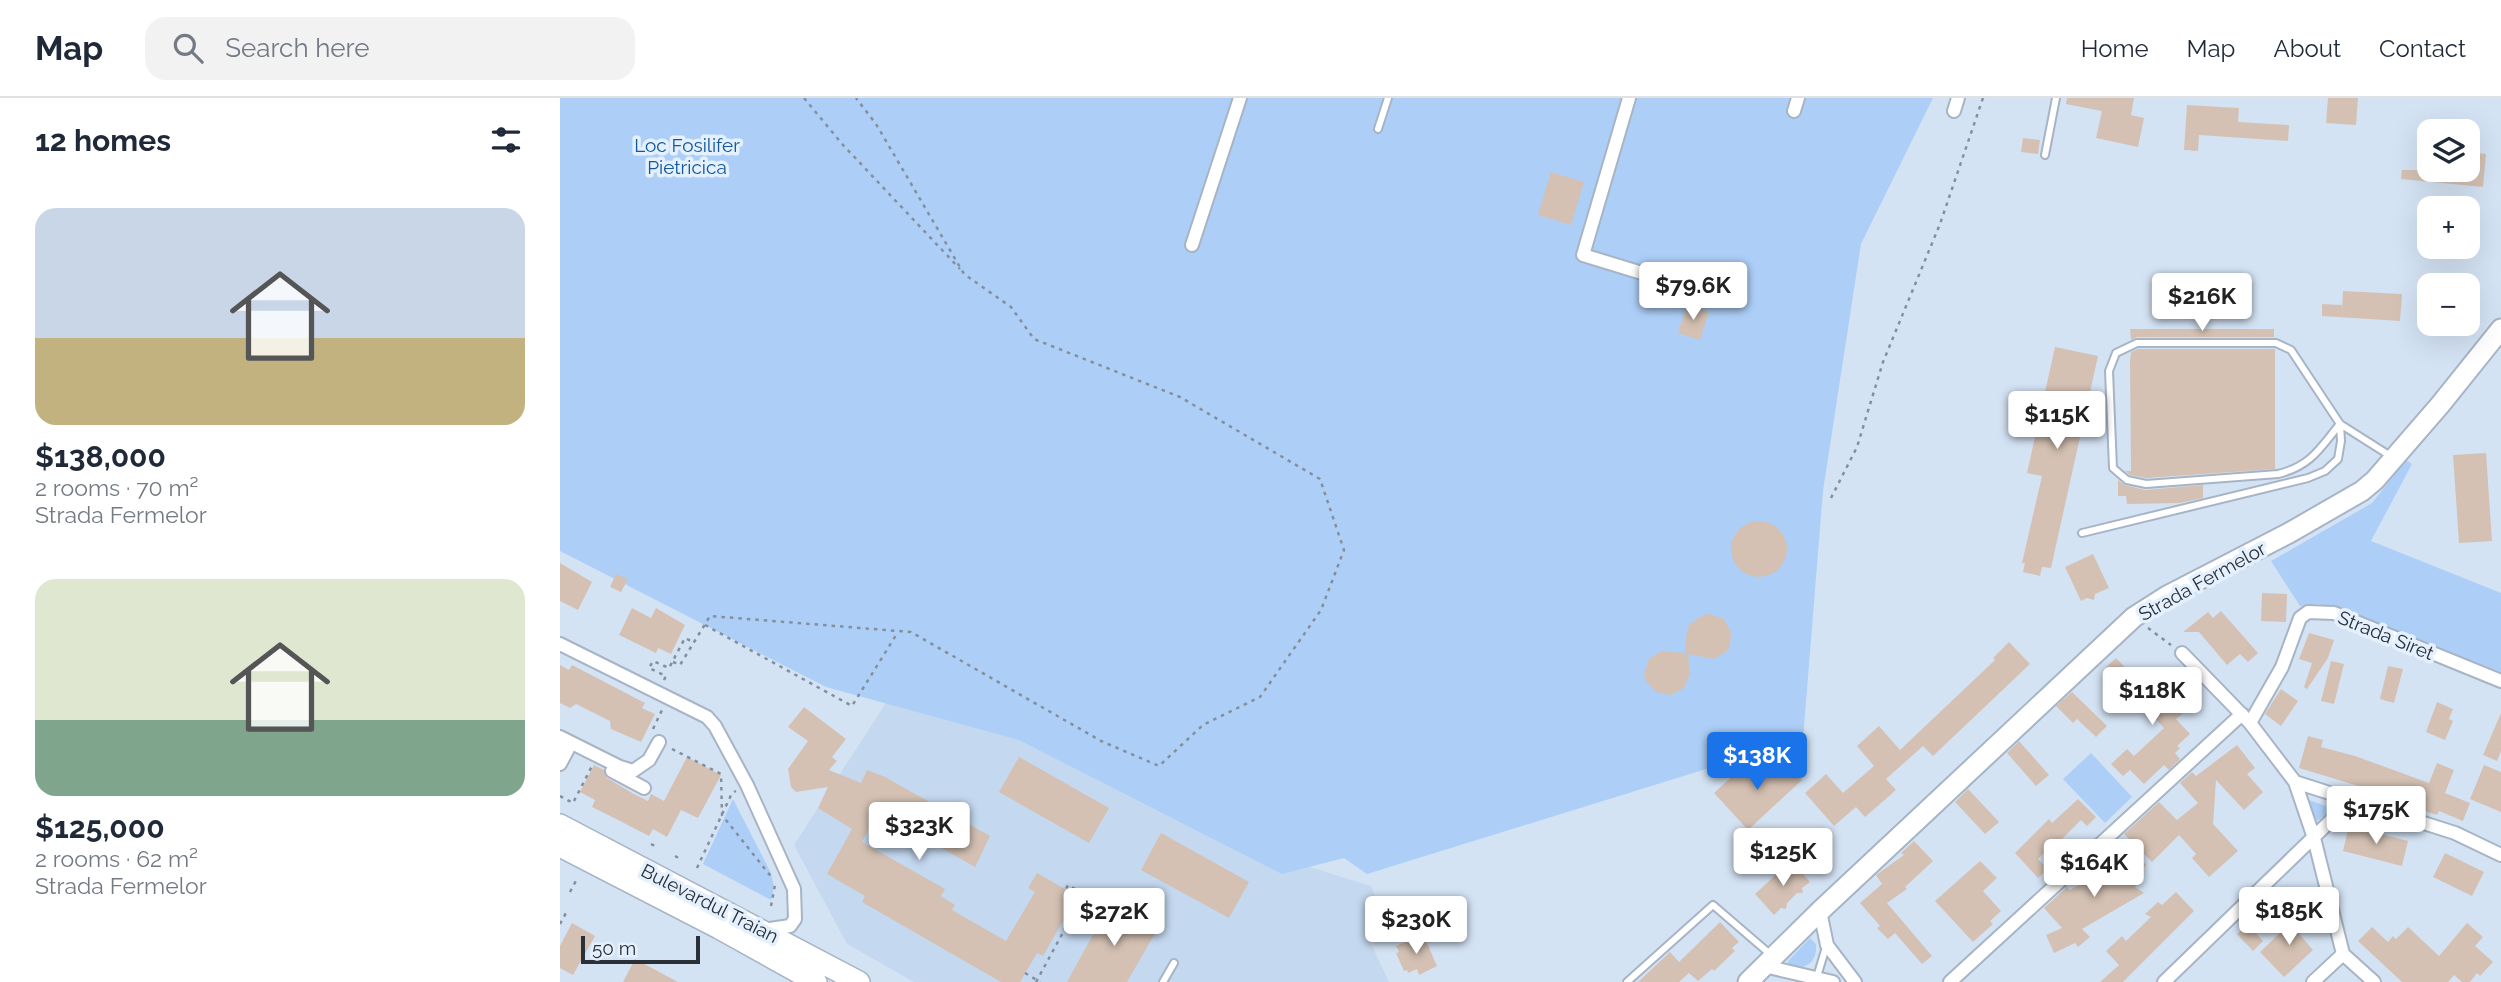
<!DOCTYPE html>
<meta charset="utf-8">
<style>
:root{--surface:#fff;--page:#f2f2f3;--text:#1f2937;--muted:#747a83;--line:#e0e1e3;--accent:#1a73e8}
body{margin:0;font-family:Raleway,sans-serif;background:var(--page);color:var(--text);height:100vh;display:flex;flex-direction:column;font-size:26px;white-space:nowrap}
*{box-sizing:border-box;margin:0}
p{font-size:23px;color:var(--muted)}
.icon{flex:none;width:38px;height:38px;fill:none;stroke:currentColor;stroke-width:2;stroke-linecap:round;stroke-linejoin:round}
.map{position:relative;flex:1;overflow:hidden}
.panel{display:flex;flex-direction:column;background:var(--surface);width:560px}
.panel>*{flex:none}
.buttons{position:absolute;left:1857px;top:21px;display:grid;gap:14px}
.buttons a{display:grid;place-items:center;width:63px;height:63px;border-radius:14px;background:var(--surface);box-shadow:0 7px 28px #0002;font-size:35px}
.scale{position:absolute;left:21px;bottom:18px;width:119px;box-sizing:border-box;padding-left:7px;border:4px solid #2a3037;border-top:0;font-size:19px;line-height:24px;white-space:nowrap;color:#2a3037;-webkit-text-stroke:5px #e4f0fe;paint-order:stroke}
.price{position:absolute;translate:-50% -60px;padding:0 16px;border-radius:7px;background:#fff;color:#222;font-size:23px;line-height:46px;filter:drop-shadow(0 2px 4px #0008)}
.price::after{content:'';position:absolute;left:50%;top:42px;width:21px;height:16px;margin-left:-10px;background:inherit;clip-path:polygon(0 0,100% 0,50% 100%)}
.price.on{background:var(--accent);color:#fff}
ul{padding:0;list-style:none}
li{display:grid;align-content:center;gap:14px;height:371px;padding:0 35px}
li span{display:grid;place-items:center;height:217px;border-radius:21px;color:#555}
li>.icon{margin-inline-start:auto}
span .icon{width:126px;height:126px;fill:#fffc;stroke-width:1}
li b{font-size:30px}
h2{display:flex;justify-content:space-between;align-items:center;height:84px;padding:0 35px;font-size:30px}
header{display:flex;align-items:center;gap:42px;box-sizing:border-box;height:98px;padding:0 35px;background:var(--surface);border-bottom:2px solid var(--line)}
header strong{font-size:33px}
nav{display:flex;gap:38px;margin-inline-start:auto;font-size:24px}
.search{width:490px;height:63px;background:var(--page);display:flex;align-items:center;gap:18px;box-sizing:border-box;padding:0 24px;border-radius:21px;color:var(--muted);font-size:26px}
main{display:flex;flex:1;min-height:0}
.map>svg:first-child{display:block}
.built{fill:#c4d8ef}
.green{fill:#adcff7}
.building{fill:#d4c1b3}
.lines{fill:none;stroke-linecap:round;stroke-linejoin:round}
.lane-casing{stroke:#a6b4c5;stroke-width:10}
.street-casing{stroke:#a6b4c5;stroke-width:16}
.secondary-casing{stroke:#a6b4c5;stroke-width:23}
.primary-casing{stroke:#a6b4c5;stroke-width:24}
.path{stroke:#858f9c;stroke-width:2.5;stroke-dasharray:3.5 5;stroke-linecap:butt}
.lane{stroke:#fff;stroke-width:6}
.street{stroke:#fff;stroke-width:12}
.secondary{stroke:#fff;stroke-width:19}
.primary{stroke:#fff;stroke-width:21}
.labels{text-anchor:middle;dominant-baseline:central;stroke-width:7;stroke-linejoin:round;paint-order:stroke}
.park-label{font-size:19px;fill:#12589b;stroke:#e4f0fe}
.street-label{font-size:19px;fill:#2a3037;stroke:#e4f0fe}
</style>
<header>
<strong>Map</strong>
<div class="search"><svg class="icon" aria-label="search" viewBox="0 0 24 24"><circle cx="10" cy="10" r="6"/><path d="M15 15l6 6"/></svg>Search here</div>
<nav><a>Home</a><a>Map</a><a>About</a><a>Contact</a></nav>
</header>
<main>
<section class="panel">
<h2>12 homes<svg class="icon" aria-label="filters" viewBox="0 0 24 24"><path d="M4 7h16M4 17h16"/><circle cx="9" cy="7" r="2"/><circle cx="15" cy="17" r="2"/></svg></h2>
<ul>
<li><span style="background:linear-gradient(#c9d6e8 60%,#c2b280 0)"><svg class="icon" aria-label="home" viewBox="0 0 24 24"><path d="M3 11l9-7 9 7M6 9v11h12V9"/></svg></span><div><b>$138,000</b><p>2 rooms · 70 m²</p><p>Strada Fermelor</p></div></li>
<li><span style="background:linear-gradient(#dfe7d0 65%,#7fa58c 0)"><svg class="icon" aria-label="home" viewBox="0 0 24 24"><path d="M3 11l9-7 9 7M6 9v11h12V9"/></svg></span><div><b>$125,000</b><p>2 rooms · 62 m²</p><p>Strada Fermelor</p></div></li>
</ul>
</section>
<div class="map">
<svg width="1941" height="884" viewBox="0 0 1941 884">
<rect width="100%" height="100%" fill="#d4e3f4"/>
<path class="built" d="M379,523l322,231 110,34 10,28 -14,21 22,47h-475l-67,-38 -53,-99z"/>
<path class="green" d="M0,0h1373l-72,146 -38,247 -20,248 -436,135 -23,-16 -62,16 -263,-134 -193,-53 -266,-136z
M1846,362l6,4 -41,77 130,52v79l-164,-64 -19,-4 -18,2 -29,-45 101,-58z
M1531,655l41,44 -27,26 -42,-44z
M173,701l38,74 3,14 -3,13 -68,-36z
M1746,701l28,10 -17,12z
M1250,840l6,6c1,17 -7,24 -23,24l-5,-4v-3z"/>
<path class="building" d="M1507,0h67l-3,17 13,3 -6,29 -42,-9 6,-27 -36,-7z
M1768,0h30l-2,27 -30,-2z
M1627,7l52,3 -1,14 51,3 -1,16 -89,-6 -1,16 -14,-1z
M1463,40l17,2 -2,14 -17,-2z
M1908,54l18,2 -3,33 -82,-8 1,-9h66z
M991,74l33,10 -13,43 -33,-10z
M1783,193l59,3 -2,27 -78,-5v-12l20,1v7z
M1127,206l22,8 -9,28 -22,-7z
M1570,231h144v8h-137l-6,3z
M1495,249l43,9 -47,212 -9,-1 -2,9 -17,-4 2,-9h-3l20,-87 -15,-3z
M1578,251h137v120l-129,9 -16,-3 -5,-4h6l-1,-110 1,-9z
M1926,355l6,88 -33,2 -6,-88z
M1558,382l7,5 20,5 58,-5v13l-23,5 -53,1 -1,-8h-8z
M1171 451a28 28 0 1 1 56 0a28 28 0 1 1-56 0Z
M1533,456l16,34 -14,6 -1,6 -7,-2 -6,3 -16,-34z
M0,465l32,19 -14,28 -18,-9z
M56,476l12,5 -7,13 -11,-5z
M1702,495l25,1 -1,28 -25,-1z
M72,510l19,10 5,-10 29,17 -14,29 -13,-6 -2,5 -37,-18z
M1661,513l37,42 -10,9 -8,-8 -13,11 -28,-33h-16l25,-20 5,6z
M1150,516l14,5 7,13 -1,14 -4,6 -13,7 -25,-5 2,20 -6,14 -13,7 -15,-3 -10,-11 -2,-7 5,-15 12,-8 24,2 2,-22 3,-7 13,-9z
M1749,535l25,7 -6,18 -21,31 -3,-2 8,-24 -13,-4z
M1449,544l21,22 -97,92 -10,-10 -37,33 10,11 -31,27 -9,-10 -22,19 -29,-33 21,-19 17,19 31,-27 -17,-20 22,-20 21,24 95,-90 -2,-2z
M1556,560l29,30 11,-10 31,32 -11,9 14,15 -13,12 3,2 -5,5 5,6 -11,11 -5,-5 -20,19 -14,-14 -7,6 -12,-12 16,-15 7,7 30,-28 -58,-61z
M1771,563l13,3 -10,40 -13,-3z
M0,567l9,5 3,-5 73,38 -3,5 13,6 -14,28 -30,-13 -1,-8 -34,-17 -6,4 -10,-5z
M1828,568l15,3 -9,34 -14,-4z
M1721,591l17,12 -17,25 -16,-12z
M1512,594l35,34 -11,11 -19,-18 -4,4 -17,-17z
M1877,604l16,7 -4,10 4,2 -8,19 -19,-8z
M244,609l42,32 -14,18 5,4 -8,9 32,13 6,-13 18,7 105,59 -15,31 -97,-55 -16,30 83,47 -4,7 14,9 -3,5 54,31 29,-49 -7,-4 9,-15 40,23 -34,60 -6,-3 -17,29h-19l-139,-80 3,-6 -38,-22 25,-45 -34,-21 10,-21 -32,5 -5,-5 -3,-18 20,-28 -20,-14z
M1941,615v38l-4,10 -14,-6z
M1748,638l15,4 -2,7 34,9 74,27 8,-20 17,7 -9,23 25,10 -7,18 -24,-10 -2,4 -73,-23 1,-4 -66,-20z
M1459,643l30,34 -13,11 -29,-33z
M1677,647l18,23 -8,6 16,18 -19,18 -28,-30 -3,44 25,27 -29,26 -17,-19 4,-4 -17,-19 -27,27 -28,-28 35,-32 18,18 21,-17 -18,-20 12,-11 4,4z
M127,659l34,18 -23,43 -17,-8 -14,27 -14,-8 -4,7 -29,-15 -28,-14 3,-7 -15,-8 14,-27 10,5 3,8 27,16 14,7 3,-7 13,7z
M459,659l90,51 -20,35 -90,-51z
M1223,661l19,21 -54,50 -34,-37 33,-30 14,16z
M1924,667l17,7v40l-31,-13z
M1408,691l31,33 -14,12 -30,-32z
M1518,701l18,18 -9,9 -6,-6 -22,22 -2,-2 -19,19 10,10 -10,9 -23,-25 34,-34 3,4z
M1789,728l59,15 -6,25 -59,-15z
M601,735l88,49 -20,36 -88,-48z
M1354,743l19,20 -28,26 2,2 -20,14 45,53 -10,8 -27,-31 -7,6 -11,-11 3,-2 -20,-23 22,-19 -6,-9 28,-20 -3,-2z
M1550,749l36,17 -11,23 9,6 -62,36 8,8 -12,10 -3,-4 -21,10 -8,-18 16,-7 -18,-20 23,-21 3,3 28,-16z
M1885,755l39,19 -12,24 -39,-19z
M1231,763l19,21 -8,6 1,5h-6l-10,10 -1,6 -5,-1 -7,7 -19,-21z
M1420,763l17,17 -14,13 18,20 -11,10 3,3 -20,18 -38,-41z
M1616,794l18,19 -71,71h-23l19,-17 -13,-14 16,-15 4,5 25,-24 -6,-3 13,-12 4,3z
M551,804l47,26 -31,54h-60z
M1742,814l9,10 -12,12 14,16 -29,27 -24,-25z
M1160,824l19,20 -7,6 3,3 -21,20 -2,-2 -14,12 -9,-8 -10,9h-41l32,-30 9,10z
M12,825l23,13 -22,39 -13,-7v-22z
M1907,825l16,14 -8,9 18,16 -13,14 -3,-3 -7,9h-8l-8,-7 -6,7h-46l-44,-41 14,-14 16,15 5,-6 3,3 12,-12 31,29z
M1688,826l15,17 -10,10 -16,-17z
M863,836l14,32 -18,9 -2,-6 -9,4 -1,-3 -3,1 -8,-18 3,-1 -3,-6z
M75,861l43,23h-55z"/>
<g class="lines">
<defs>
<path id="lane" d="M818,31l10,-31
M1485,57l11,-57
M1522,435l226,-55 17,-7 13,-12 3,-18 -1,-17 -49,-74 -15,-7h-139l-21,10 -7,18 4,97 14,12 19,4 132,-10c33,-8 42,-26 62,-50l52,33
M1256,882l10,-33
M603,884l11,-19
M1067,884l86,-77 57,49"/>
<path id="street" d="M1069,0l-46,157 144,44
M1234,13l4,-13
M1394,13l4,-13
M632,147l48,-147
M0,546l147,73 8,9 32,59 47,104 1,30 -5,7 -27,4
M1622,555l68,70 45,59 19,56 29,116 31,28
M1690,625l32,-56 18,-49 8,-6 26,1 167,68
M0,639l60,30 13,4 16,-11 10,-18
M0,647l8,4 -8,15
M52,673l32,17
M1735,684l160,51 46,22
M1260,813l7,34 28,37
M1204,868l69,16
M1390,884l292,-268
M1604,884l187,-181
M1753,884l30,-28"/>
<path id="secondary" d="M1188,884l72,-71 314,-294 33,-21 122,-63 73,-42 13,-11 65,-75 61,-76"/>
<path id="primary" d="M0,727l299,157
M0,748l159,82 97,54"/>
</defs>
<use href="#lane" class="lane-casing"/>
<use href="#street" class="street-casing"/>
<use href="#secondary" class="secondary-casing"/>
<use href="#primary" class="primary-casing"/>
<path class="path" d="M244,0l39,47 117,124
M1271,400l26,-51 26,-85 57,-138 43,-126
M145,527l147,81 46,-74
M1588,530l23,17
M113,564l7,3 30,-49 201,16 190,109 58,25 44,-41 57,-28 61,-87 23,-60 -24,-71 -140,-82 -146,-58 -23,-32 -47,-33 -88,-150 -20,-26
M104,582l2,-4 -17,-8 4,-7 16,7 16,-30 8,4
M93,631l9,-19
M112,651l49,25 1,41 51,64
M0,698l13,7 19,-37
M91,746l6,3
M115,758l7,4
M137,770l35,-75 4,-2
M10,794l8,-15
M211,808l4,-21
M0,826l6,-11
M465,875l15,9
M476,884l48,-88 -16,-9 -2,4"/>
<use href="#lane" class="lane"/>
<use href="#street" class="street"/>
<use href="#secondary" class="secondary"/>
<use href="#primary" class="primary"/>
</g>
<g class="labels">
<g class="park-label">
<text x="127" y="47">Loc Fosilifer<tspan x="127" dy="22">Pietricica</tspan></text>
</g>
<g class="street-label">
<text transform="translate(1642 483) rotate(-29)">Strada Fermelor</text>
<text transform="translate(1826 537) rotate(22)">Strada Siret</text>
<text transform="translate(150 805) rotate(27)">Bulevardul Traian</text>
</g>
</g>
</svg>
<div class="buttons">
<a><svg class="icon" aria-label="layers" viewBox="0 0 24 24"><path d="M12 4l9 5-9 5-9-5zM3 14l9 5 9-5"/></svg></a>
<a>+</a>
<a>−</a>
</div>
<div class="scale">50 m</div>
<b class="price" style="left:1133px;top:224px">$79.6K</b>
<b class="price" style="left:1642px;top:235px">$216K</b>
<b class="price" style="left:1497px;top:353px">$115K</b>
<b class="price" style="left:1592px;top:629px">$118K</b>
<b class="price on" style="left:1197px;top:694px">$138K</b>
<b class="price" style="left:1816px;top:748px">$175K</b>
<b class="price" style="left:359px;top:764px">$323K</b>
<b class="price" style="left:1223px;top:790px">$125K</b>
<b class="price" style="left:1534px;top:801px">$164K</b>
<b class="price" style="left:1729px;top:849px">$185K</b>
<b class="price" style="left:554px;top:850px">$272K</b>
<b class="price" style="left:856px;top:858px">$230K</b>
</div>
</main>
